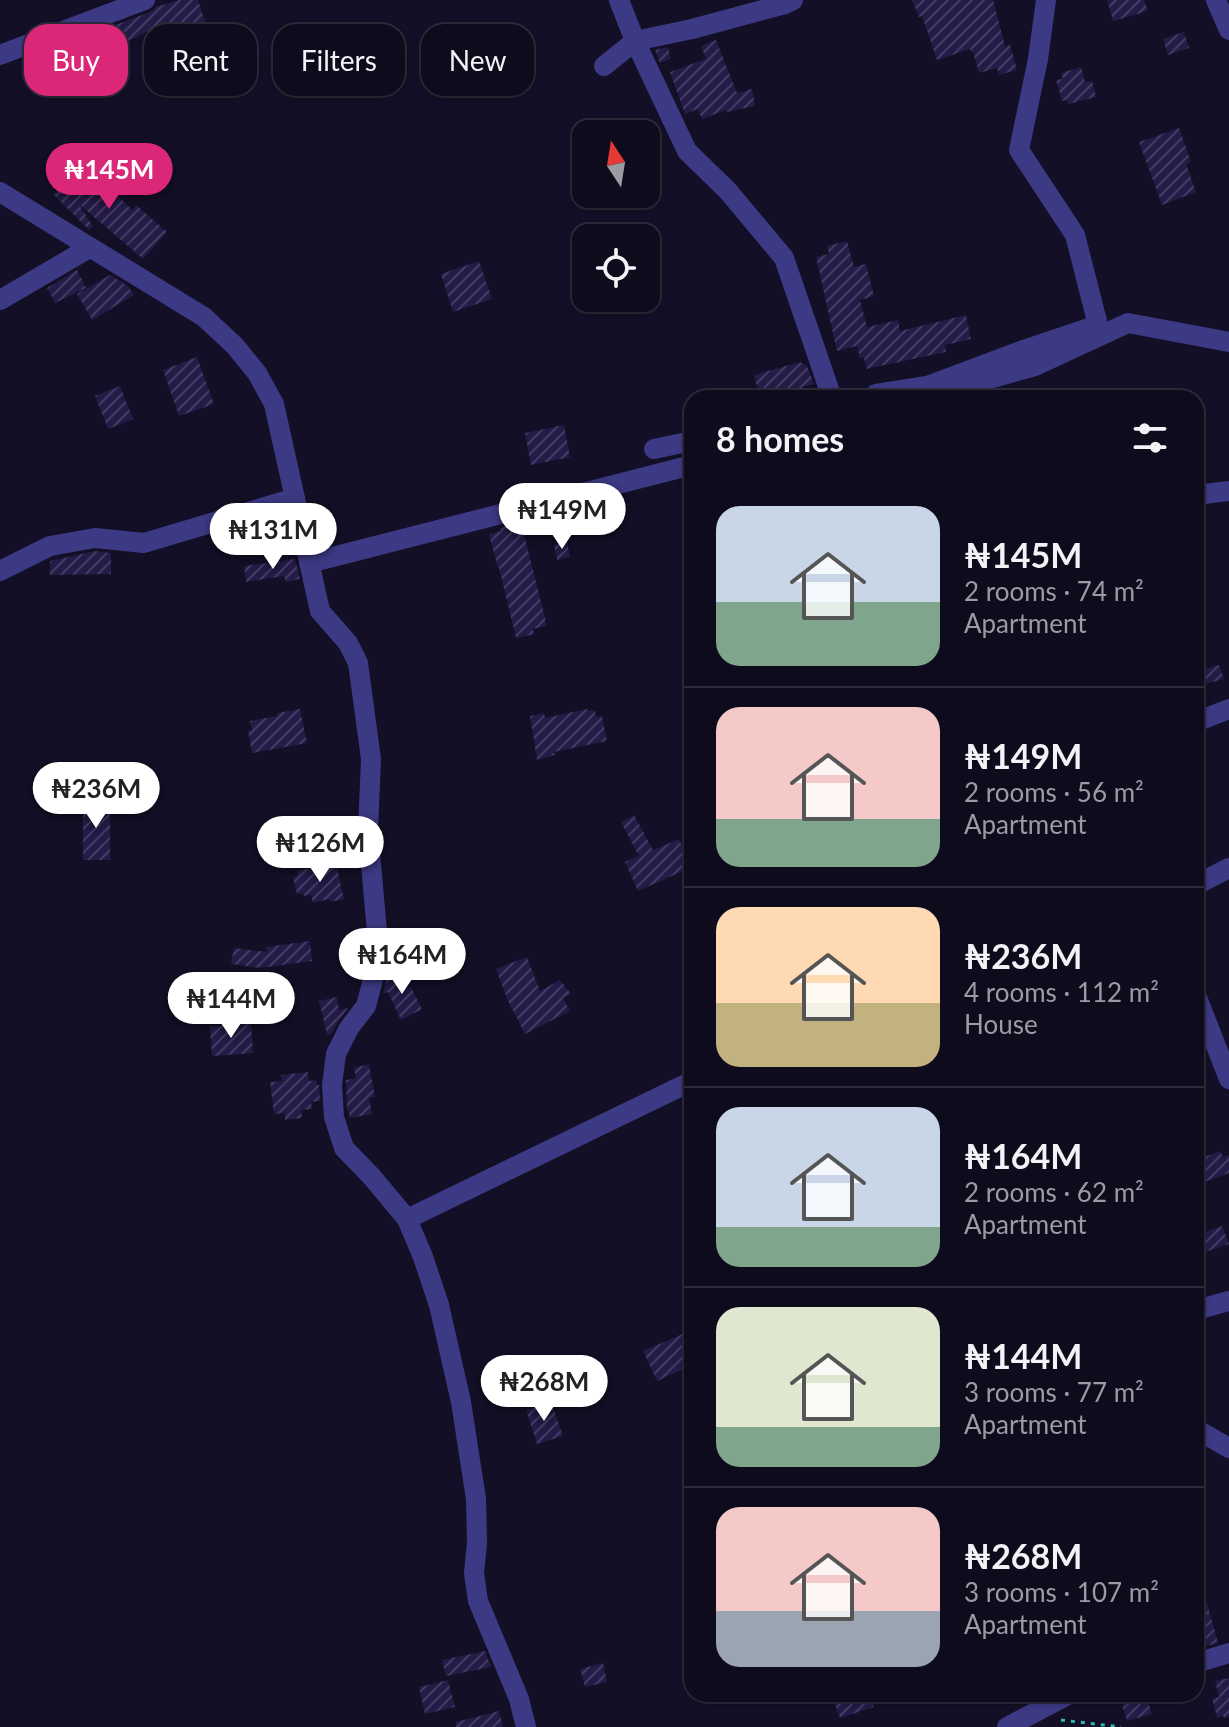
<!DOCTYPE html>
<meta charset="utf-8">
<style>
:root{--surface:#0e0b1c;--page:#1c1929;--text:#f1f3f6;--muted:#9b9ba3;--line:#2e2b3b;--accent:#db2777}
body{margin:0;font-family:Lato,sans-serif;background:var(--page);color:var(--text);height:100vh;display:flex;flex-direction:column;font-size:30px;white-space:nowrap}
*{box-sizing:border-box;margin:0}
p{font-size:26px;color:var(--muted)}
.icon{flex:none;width:44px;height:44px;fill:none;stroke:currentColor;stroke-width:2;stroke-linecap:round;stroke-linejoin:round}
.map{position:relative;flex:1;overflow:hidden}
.sheet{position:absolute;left:684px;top:390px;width:520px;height:1312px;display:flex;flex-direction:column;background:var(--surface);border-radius:24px;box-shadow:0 2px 6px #0004,0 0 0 2px var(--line)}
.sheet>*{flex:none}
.top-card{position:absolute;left:24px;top:24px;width:540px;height:72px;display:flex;gap:16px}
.needle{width:52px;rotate:348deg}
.controls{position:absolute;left:572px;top:120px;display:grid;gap:16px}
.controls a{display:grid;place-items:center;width:88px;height:88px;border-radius:16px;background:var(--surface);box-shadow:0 2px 6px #0004,0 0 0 2px var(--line);font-size:40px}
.price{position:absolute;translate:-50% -68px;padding:0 18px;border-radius:28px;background:#fff;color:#222;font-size:26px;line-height:52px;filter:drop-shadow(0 2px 4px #0008)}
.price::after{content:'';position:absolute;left:50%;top:48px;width:24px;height:18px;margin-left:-12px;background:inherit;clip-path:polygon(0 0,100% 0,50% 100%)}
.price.active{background:var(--accent);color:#fff}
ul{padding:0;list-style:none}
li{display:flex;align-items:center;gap:24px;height:200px;padding:0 32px}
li+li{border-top:2px solid var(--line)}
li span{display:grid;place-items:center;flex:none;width:224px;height:160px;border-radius:24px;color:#555}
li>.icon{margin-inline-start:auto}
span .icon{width:96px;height:96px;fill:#fffc;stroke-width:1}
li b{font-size:34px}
h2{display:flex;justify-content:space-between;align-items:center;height:96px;padding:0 32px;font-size:34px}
.chip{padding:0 28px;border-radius:24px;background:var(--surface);box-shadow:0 2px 6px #0004,0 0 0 2px var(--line);font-size:28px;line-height:72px}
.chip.active{background:var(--accent);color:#fff}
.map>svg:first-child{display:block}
.building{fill:url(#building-hatch)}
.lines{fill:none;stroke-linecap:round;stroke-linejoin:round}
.path{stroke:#2fb8b0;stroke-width:3;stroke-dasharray:4 6;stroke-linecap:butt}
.minor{stroke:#3d3a85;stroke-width:20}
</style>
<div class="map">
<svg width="1229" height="1727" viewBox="0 0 1229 1727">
<defs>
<pattern id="building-hatch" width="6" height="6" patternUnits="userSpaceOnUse" patternTransform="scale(2)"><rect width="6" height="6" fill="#241b47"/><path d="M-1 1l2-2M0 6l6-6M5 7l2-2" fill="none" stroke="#433b63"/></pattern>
</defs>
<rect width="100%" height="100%" fill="#130f26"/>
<path class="building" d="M179,0h19l9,28 -34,10 -5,-17 -45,23 -10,-18 37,-14 6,-5z
M912,0h81l12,46 5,-1 7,25 -18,5 -2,-7 -18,5 -6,-21h-2l-1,-3 -33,11 -15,-44 -3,1z
M1107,0h37l4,11 -35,10z
M1184,32l5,16 -21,7 -5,-16z
M80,38l12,33 -27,10 -13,-32z
M716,40l21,53 15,-4 3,17 -28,6 -1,-2 -24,9 -4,-10 -13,5 -15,-42 36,-13 -5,-13z
M668,47l3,12 -11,4 -5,-13z
M1081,67l4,15 7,-1 4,16 -28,7 -2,-4 -4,1 -6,-21 7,-1 -2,-6z
M1179,128l12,34 -5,2 10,28 -34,13 -23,-63z
M85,163l47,47 4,-5 31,27 -24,27 -64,-55 14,23 -4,3 -36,-36z
M847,241l7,26 12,-3 8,32 -14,4 7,27 31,-7 2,11 66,-16 5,24 -26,6 1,7 -80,17 -2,-12 -4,1 -3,-12 -20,5 -21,-94 13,-3 -2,-8z
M479,261l13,38 -39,13 -12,-38z
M77,270l9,18 -31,15 -8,-15z
M110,275l18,11 6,9 -42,25 -15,-26z
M197,357l17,47 -35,12 -16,-46z
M800,362l7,4 7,18 -12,3 1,6 -7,2 1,3h-37l-6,-23z
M120,386l13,33 -25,10 -13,-33z
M564,425l6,32 -39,8 -6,-32z
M521,522l26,104 -15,3 3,5 -19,4 -17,-70h-1l-9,-34 12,-3 -1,-3z
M567,542l3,15 -13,3 -3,-15z
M95,551l16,2v21l-61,1v-14z
M295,559l5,20 -14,3 -2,-6 -38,6 -2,-16z
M1219,665l5,14 -28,7v-15z
M300,709l7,34 -55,10 -4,-22 4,-1 -2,-9 27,-5v-3z
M587,709l1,2 7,-1 1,7 6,-1 5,25 -53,11 1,3 -18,5 -7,-44 14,-3 1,5z
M83,800h27v60h-27z
M634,815l19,35 26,-11 13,28 -54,24 -13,-29 14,-6 -18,-34z
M334,864l1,5 2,-1 7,31 -14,3 -1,-3 -16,4 -2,-8 -7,1 -1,-3 -6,1 -4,-17 5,-1 -1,-5z
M310,941l2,20 -52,7 -29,-4 3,-16 33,4 -1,-5z
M527,957l13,34 20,-11 11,14 -8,4 7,13 -45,23 -17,-33 -12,-32z
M399,971l6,18 6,-2 11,22 -21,11 -13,-28 -5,2 5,-20z
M337,997l2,13 9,-2 -9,12 -8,14 -4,1 -8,-34z
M251,1024l2,29 -41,3 -2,-30z
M369,1064l6,33 -6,1 3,16 -22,4 -2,-8 -1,1 -1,-31 10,-2 -2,-10z
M308,1072l1,9 7,-1 1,5h2l1,16 -9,1 1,7 -11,1 1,8 -17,2v-7l-11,1 -4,-32 12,-1 -1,-6z
M1220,1151l3,6 6,-2v18l-33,12v-25z
M1222,1226l7,18 -33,11v-20z
M692,1330v35l-35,16 -14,-30z
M551,1402l12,34 -26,8 -11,-34z
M1207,1603l11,40 -22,6v-43z
M485,1651l6,16 -45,9 -4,-16z
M603,1663l4,19 -22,5 -5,-18z
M1229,1678v39l-5,1 -1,-2 -6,2 -5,-19 7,-2 -4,-16z
M448,1680l7,27 -30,7 -6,-27z
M859,1694h10l5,13 -34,11 -6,-16z
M1144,1698v3h4l4,13 -25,7 -5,-16z
M499,1711l4,16h-47v-5z"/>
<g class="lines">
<path class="path" d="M1061,1720l60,7"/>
<path class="minor" d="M619,0l16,41 52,110 41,40 56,67 48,140
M1216,0l13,30
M0,55l145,-55
M604,66l31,-25 57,-12 93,-25 8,-4
M0,192l204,125 31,29 22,27 17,31 46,207 28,32 10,20 13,96 -3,71 9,102 -1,36 -10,38 -17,22 -13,26 -4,31 2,32 10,31 28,29 35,42 16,38 16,48 22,97 15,97 1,44 -3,30 4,28 41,98 7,28
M0,300l89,-52
M953,389l82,-23 93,-43 101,19
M876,394l51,-8 88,-33 83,-28 -23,-90 -56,-85 19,-91 8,-59
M654,449l38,-8
M1196,495l33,-4
M309,563l383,-98
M0,571l50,-25 45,-8 49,5 151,-45
M1196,722l33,-13
M1196,885l33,-17
M1196,995l33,84
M407,1219l285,-138
M1196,1310l33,-9
M1196,1429l33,19
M1196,1663l33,-10
M1007,1727l63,-33"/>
</g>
</svg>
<div class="controls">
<a><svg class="needle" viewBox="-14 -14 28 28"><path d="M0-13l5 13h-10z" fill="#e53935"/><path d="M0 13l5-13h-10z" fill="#9b9ba3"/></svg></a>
<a><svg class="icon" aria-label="locate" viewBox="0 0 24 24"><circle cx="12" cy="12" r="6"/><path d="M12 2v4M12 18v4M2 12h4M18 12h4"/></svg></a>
</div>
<b class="price active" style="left:109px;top:211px">₦145M</b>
<b class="price" style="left:562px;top:551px">₦149M</b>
<b class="price" style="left:273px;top:571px">₦131M</b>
<b class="price" style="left:96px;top:830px">₦236M</b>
<b class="price" style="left:320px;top:884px">₦126M</b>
<b class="price" style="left:402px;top:996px">₦164M</b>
<b class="price" style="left:231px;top:1040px">₦144M</b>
<b class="price" style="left:544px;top:1423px">₦268M</b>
<div class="top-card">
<a class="chip active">Buy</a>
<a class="chip">Rent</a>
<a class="chip">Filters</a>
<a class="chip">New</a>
</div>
<section class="sheet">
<h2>8 homes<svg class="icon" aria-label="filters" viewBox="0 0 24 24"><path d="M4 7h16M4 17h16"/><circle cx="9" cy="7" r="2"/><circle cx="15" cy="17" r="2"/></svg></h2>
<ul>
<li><span style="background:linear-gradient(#c9d6e8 60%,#7fa58c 0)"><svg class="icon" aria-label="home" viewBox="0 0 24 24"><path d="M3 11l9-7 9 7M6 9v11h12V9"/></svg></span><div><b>₦145M</b><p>2 rooms · 74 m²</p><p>Apartment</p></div></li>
<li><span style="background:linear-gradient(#f6c9c9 70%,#7fa58c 0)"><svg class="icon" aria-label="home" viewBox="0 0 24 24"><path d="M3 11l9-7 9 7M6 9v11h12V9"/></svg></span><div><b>₦149M</b><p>2 rooms · 56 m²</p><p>Apartment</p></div></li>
<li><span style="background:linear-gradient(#ffd9b3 60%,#c2b280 0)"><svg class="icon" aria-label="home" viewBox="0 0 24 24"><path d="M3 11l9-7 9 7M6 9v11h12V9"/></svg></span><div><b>₦236M</b><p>4 rooms · 112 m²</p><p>House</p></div></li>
<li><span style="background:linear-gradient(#c9d6e8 75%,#7fa58c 0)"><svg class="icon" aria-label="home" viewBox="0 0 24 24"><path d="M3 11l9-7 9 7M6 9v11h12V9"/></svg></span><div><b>₦164M</b><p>2 rooms · 62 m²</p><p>Apartment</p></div></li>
<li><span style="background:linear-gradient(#dfe7d0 75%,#7fa58c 0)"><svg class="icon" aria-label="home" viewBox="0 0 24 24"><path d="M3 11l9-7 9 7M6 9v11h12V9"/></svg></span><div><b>₦144M</b><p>3 rooms · 77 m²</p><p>Apartment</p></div></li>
<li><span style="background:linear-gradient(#f6c9c9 65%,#9aa5b1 0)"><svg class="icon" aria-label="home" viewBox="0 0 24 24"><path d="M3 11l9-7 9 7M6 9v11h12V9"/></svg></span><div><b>₦268M</b><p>3 rooms · 107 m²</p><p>Apartment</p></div></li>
</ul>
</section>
</div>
